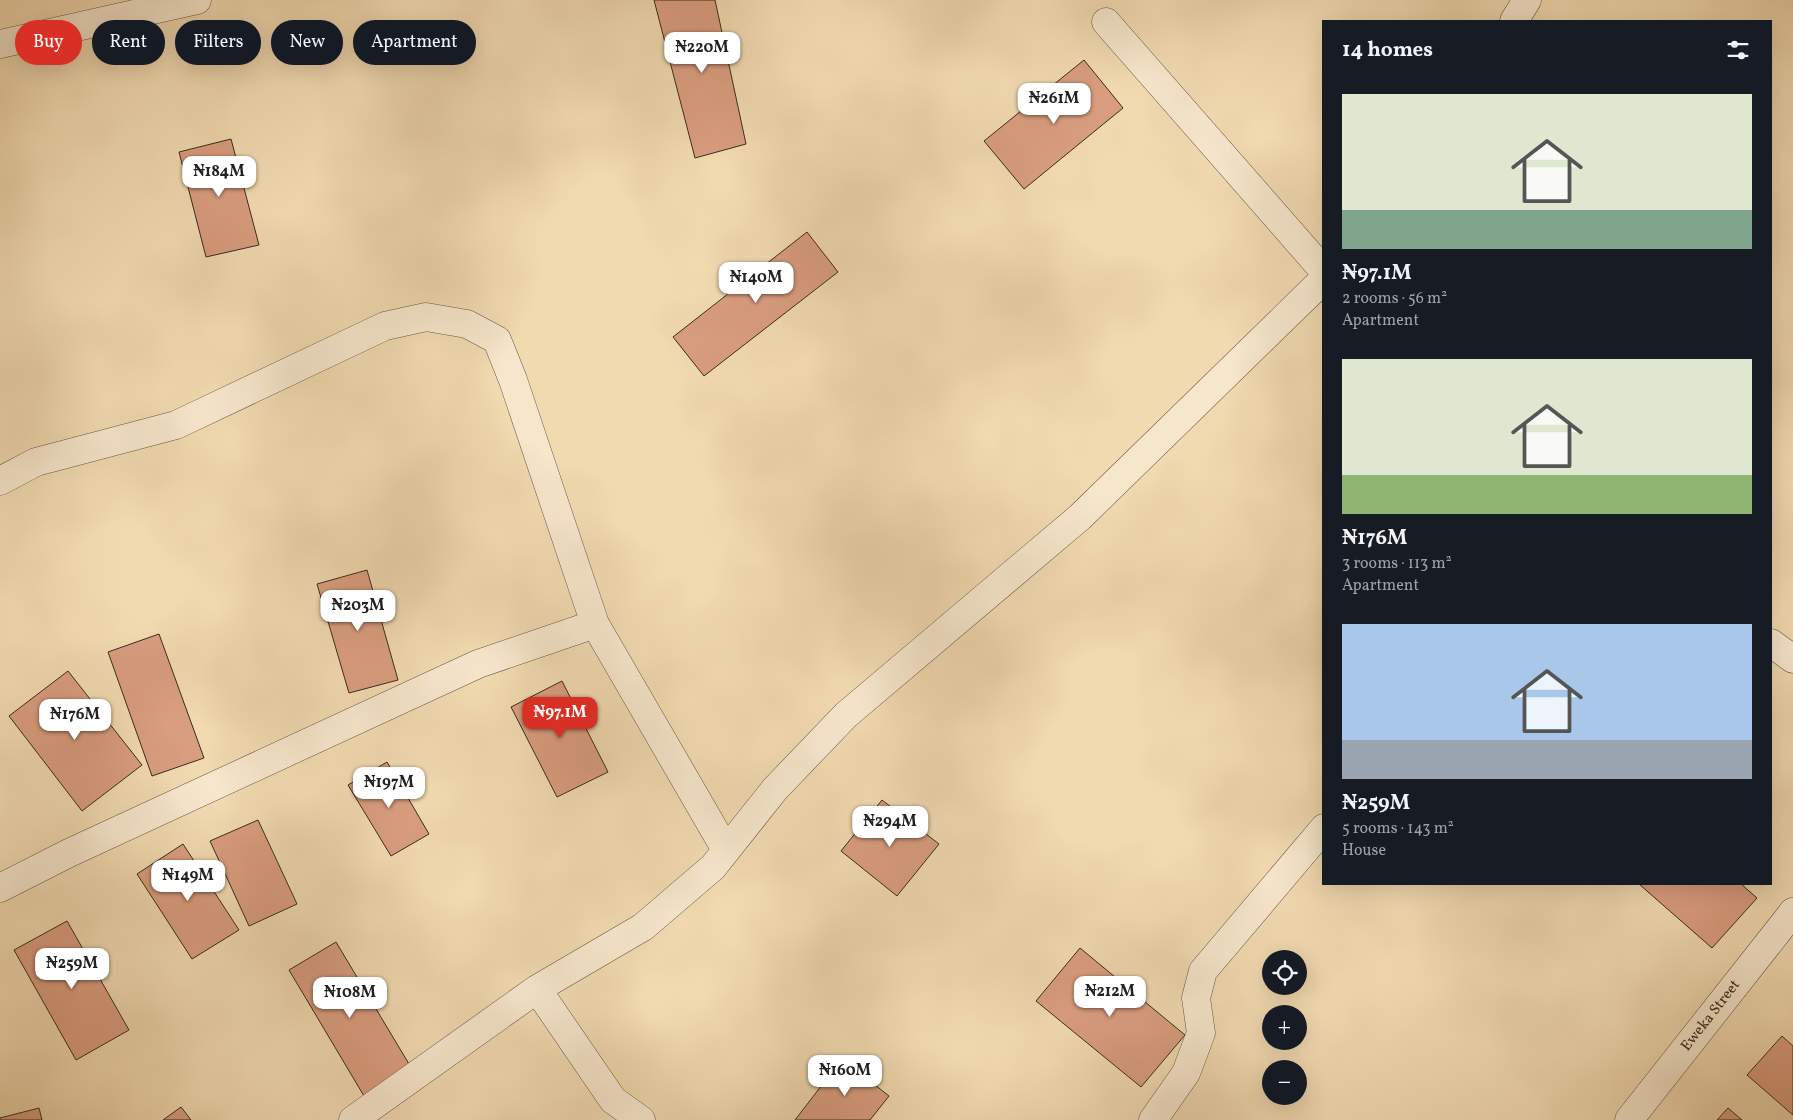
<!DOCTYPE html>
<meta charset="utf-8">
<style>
:root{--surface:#171b24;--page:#20242c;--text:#f1f3f6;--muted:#9ea1a6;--accent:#d93025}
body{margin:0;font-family:Vollkorn,serif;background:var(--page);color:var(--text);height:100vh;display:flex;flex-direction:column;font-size:19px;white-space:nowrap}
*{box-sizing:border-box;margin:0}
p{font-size:16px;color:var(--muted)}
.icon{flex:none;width:28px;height:28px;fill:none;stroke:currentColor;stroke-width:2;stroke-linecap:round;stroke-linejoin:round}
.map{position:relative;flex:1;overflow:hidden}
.sheet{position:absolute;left:1322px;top:20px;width:450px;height:865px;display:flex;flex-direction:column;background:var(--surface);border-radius:0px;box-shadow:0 5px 20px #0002}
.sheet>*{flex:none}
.guide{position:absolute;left:15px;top:20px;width:475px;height:45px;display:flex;gap:10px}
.fabs{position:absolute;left:1262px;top:950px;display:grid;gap:10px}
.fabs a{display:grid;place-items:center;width:45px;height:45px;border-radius:50%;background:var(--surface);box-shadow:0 5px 20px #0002;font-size:25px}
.price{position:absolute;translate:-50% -42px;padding:0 11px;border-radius:10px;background:#fff;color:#222;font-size:16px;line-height:32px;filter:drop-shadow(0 1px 2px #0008)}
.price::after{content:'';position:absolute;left:50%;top:30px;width:15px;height:11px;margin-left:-8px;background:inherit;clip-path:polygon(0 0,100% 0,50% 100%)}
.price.on{background:var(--accent);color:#fff}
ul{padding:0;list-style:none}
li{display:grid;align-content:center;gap:10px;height:265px;padding:0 20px}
li span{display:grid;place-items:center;height:155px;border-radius:0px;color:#555}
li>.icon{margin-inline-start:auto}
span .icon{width:90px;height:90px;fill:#fffc;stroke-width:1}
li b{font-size:21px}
h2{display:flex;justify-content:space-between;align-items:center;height:60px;padding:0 20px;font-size:21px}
.chip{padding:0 18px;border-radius:22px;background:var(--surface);box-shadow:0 5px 20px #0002;font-size:18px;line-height:45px}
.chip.on{background:var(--accent);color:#fff}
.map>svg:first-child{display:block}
.building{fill:#d99d7f;stroke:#372c20}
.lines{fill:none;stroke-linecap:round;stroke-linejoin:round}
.minor-casing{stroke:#665744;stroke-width:29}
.minor{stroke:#f6e6cc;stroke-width:28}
.labels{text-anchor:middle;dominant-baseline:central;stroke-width:5;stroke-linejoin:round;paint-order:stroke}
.street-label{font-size:15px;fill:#372c20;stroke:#f6e6cc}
</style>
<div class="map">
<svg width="1793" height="1120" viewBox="0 0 1793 1120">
<rect width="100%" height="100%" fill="#f1d9b0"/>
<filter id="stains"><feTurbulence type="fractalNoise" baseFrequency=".004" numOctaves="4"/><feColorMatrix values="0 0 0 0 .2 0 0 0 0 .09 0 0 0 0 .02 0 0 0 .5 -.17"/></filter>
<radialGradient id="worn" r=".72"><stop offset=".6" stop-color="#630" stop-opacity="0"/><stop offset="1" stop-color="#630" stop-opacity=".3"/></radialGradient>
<path class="building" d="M654,0h61l31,144 -51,14z
M1084,60l39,48 -99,81 -40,-48z
M231,139l28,106 -53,12 -27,-105z
M807,232l31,40 -134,104 -31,-39z
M367,570l31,110 -49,13 -32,-109z
M159,634l45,124 -52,18 -44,-124z
M68,671l74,94 -60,46 -73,-95z
M562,681l46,91 -51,25 -46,-90z
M387,762l42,72 -38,22 -43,-71z
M882,800l57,44 -42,52 -56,-45z
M258,820l39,84 -48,22 -39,-85z
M183,844l56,86 -47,29 -55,-85z
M1639,884h102l16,14 -45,50z
M67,921l62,109 -53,30 -62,-110z
M336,942l76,127 -48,27 -75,-126z
M1080,948l105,87 -44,52 -105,-86z
M1782,1036l11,10v69l-46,-40z
M842,1059l47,37 -19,24h-75z
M181,1107l10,13h-28z
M39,1108l3,12h-42v-2z
M1728,1108l14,12h-25z"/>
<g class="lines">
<defs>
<path id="minor" d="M1514,21l13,-21
M1106,22l218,249
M0,44l197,-44
M0,481l36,-19 140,-37 209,-99 41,-9 41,7 30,16 16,40 82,244 131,226
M1771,643l22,16
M0,888l69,-35 409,-189 117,-40
M537,989l76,111 28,20
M353,1120l184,-131 106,-62 70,-60 62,-78 71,-74 234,-198 244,-238
M1153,1120l33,-47 15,-40 -5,-35 7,-27 121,-143
M1629,1120l164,-208"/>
</defs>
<use href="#minor" class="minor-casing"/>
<use href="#minor" class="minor"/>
</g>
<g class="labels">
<g class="street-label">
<text transform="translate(1711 1016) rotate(-52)">Eweka Street</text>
</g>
</g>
<rect width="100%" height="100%" filter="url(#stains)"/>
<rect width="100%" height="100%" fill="url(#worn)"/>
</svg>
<div class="fabs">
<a><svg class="icon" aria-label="locate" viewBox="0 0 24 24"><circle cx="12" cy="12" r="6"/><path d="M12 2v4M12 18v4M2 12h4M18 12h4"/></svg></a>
<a>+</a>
<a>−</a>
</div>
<b class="price" style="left:702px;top:74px">₦220M</b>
<b class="price" style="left:1054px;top:125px">₦261M</b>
<b class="price" style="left:219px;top:198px">₦184M</b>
<b class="price" style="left:756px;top:304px">₦140M</b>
<b class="price" style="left:358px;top:632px">₦203M</b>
<b class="price on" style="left:560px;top:739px">₦97.1M</b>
<b class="price" style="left:75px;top:741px">₦176M</b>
<b class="price" style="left:389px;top:809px">₦197M</b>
<b class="price" style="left:890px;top:848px">₦294M</b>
<b class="price" style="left:188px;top:902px">₦149M</b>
<b class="price" style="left:72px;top:990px">₦259M</b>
<b class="price" style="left:1110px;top:1018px">₦212M</b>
<b class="price" style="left:350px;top:1019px">₦108M</b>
<b class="price" style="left:845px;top:1097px">₦160M</b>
<div class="guide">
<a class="chip on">Buy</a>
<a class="chip">Rent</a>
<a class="chip">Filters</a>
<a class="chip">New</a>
<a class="chip">Apartment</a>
</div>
<section class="sheet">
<h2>14 homes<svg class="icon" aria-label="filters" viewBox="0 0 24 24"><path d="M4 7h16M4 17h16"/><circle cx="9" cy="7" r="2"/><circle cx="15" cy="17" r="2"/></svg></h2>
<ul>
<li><span style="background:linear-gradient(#dfe7d0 75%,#7fa58c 0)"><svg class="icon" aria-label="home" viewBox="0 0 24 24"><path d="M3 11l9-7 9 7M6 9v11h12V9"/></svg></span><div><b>₦97.1M</b><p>2 rooms · 56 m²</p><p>Apartment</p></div></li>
<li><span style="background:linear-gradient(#dfe7d0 75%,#8fb573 0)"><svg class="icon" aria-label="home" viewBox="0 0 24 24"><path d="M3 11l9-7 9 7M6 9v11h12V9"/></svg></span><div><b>₦176M</b><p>3 rooms · 113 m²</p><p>Apartment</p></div></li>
<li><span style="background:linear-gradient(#a9c7e8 75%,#9aa5b1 0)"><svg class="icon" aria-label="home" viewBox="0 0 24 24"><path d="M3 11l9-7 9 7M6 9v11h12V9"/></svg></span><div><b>₦259M</b><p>5 rooms · 143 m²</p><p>House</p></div></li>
</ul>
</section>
</div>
